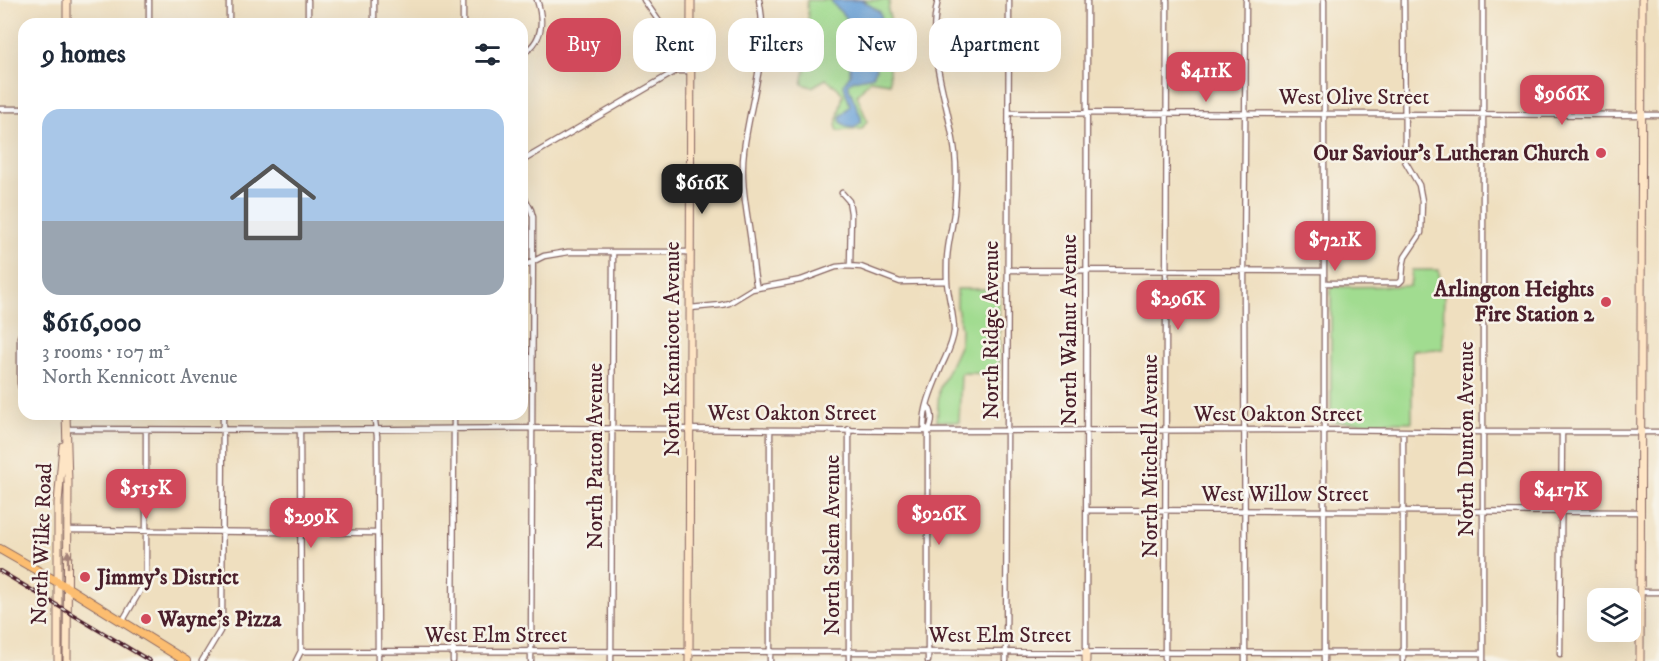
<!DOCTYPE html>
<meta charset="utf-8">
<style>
:root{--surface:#fff;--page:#f2f2f3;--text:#1f2937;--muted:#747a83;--line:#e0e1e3;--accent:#d1495b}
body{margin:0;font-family:"IM FELL DW Pica",serif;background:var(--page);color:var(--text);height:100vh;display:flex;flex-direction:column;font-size:22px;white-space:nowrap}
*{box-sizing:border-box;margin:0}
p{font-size:20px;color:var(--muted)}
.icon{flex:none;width:33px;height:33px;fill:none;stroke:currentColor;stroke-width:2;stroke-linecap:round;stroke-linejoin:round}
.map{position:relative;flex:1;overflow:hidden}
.drawer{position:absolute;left:18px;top:18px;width:510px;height:402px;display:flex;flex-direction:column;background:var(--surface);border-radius:18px;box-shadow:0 6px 24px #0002}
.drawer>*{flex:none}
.top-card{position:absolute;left:546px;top:18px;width:570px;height:54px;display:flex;gap:12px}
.tools{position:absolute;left:1587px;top:588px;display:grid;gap:12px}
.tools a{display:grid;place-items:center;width:54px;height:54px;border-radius:12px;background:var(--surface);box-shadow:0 6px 24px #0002;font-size:30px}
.price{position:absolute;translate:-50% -51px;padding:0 14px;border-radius:12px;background:var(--accent);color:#fff;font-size:20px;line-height:39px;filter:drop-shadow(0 2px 3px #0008)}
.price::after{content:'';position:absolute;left:50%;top:36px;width:18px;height:14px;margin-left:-9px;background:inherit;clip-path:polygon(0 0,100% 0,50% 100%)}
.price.selected{background:#222;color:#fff}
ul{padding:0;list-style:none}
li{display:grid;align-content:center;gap:12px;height:318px;padding:0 24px}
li+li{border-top:2px solid var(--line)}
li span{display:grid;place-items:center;height:186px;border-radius:18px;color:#555}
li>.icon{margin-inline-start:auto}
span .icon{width:108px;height:108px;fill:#fffc;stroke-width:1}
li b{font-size:26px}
h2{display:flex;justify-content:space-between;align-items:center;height:72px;padding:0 24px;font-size:26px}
.pill{padding:0 21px;border-radius:18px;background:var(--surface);box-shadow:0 6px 24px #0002;font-size:21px;line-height:54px}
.pill.selected{background:var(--accent);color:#fff}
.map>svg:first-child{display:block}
.green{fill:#a1dc90;stroke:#767e5e;stroke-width:1.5}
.water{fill:#69a1d8;stroke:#5a6082;stroke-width:1.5}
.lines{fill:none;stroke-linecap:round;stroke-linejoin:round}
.street-casing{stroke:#84625f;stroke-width:7}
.secondary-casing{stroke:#84625f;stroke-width:9}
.primary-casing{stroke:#84625f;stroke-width:10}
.street{stroke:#fff;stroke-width:4.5}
.secondary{stroke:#fee5c5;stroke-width:7}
.primary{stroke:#fcbd6f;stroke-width:8}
.rail-casing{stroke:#4a1f2b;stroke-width:4}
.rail{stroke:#f7f3e8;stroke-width:1.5;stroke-dasharray:4.5;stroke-linecap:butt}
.oneway{fill:#a48278}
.poi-dot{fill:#d1495b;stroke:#f7f3e8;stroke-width:2}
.labels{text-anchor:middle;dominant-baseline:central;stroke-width:5;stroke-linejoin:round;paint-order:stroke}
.street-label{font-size:22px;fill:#4a1f2b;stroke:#f7f3e8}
.poi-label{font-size:22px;font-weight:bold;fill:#4a1f2b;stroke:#f7f3e8;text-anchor:end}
</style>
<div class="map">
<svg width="1659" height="661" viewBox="0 0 1659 661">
<rect width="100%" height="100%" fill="#f7f3e8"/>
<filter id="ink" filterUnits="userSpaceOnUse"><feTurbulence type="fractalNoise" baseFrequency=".0167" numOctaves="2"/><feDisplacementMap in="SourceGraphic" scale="12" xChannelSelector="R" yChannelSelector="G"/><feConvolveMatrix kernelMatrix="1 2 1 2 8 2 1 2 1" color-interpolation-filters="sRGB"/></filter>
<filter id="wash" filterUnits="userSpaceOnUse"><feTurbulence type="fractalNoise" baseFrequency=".008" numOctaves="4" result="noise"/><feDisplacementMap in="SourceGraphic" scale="24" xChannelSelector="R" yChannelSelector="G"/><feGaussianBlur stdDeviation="1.35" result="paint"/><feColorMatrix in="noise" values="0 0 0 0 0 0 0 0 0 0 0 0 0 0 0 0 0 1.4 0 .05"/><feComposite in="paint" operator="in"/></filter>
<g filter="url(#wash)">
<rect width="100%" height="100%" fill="#efdfbf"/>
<path class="green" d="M807,0h83l-2,11 4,14 -5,17 3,41 -20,-3 -13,15 10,26 -5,8 -24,2 -2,-6 7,-30 -5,-7 -12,-9 -14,8 -10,-3c7,-27 7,-56 5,-84z
M1412,270h27l1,14h4l-1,65 -31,1v72h-81v-135l79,-1z
M957,289h42v85l-38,-1 -2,49 -22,-1 2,-31 21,-46 1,-15 -4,-22z"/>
<path class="water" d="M832,0h30l18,12 2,8 -1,8 -11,14 -2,4 1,13 6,5 1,5 -3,7c-8,2 -18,2 -24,7v5l12,29v5l-7,6 -7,-1 -6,-5 -1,-5 10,-11c-1,-8 -6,-14 -6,-23l6,-8v-24l9,-16 -2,-6 -25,-26z"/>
</g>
<g filter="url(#ink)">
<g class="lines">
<defs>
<path id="street" d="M308,0v24
M644,0l33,47h14
M149,24v-24
M229,24v-24
M374,24v-24
M463,24v-24
M522,54c21,-12 22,-33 15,-54
M676,71l1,-24
M0,109h24
M1009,113l650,2
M522,161l154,-90h15
M522,193l9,17 2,7 -2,444
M842,193l7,8 2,12 -1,53
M522,267l22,-11 24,-4h121
M1008,270l316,1
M1324,283h75l3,-3 1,-14 2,-9 16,-24 1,-32 -3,-16 -14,-24 -1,-161
M757,288c-4,-15 -4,-30 -6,-46 -4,-31 -11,-60 -7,-92 6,-50 26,-99 15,-150
M690,308l31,-3 8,-2 23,-14 49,-9 35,-13 11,-1 14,1 39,15 47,-1
M24,328l-4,9v46l1,5 3,2
M374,414l3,22 1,225
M66,429l234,1 232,-2 396,3 396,-1 158,2h177
M770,430v231
M928,431l-4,-5c0,-21 10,-41 18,-61 5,-11 11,-22 12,-34 0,-14 -4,-27 -6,-41 -2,-10 -1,-22 -1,-32 1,-15 5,-30 7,-45 2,-19 3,-41 1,-60 -6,-52 -30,-100 -17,-153
M1087,510l552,2
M68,530l309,3
M1640,592h19
M122,622l22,-38 2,-6v-148
M301,651l1182,2
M1086,652l1,-652
M1560,654l2,-222
M202,661l18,-30 2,-9 1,-208
M296,661l5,-10 -1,-221
M453,661l1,-247
M611,661l2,-409
M849,661v-232
M928,661v-230c5,-8 5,-18 0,-25
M1006,661l3,-661
M1165,661l2,-661
M1245,661l-1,-390 2,-271
M1324,661v-661
M1403,661v-230
M1483,661v-661"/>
<path id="secondary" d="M67,0v24
M66,414l2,68 -1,179
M58,661v-158l5,-57
M689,661l2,-661
M1086,661v-9
M1640,661l2,-661"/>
<path id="primary" d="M0,549l68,39 118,73"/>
</defs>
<use href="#street" class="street-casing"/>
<use href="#secondary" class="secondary-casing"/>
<use href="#primary" class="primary-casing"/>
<use href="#street" class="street"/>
<use href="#secondary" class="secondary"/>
<use href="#primary" class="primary"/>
<defs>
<path id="rail" d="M0,571l150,90"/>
</defs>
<use href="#rail" class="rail-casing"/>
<use href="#rail" class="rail"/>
</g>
<defs><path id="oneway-solid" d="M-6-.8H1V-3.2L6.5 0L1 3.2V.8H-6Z" transform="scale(1.5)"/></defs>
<use class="oneway" href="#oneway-solid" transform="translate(68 559) rotate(-90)"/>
</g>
<g class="poi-dot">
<circle cx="1601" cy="153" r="6"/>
<circle cx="1606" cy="302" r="6"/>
<circle cx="85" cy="577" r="6"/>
<circle cx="146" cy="619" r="6"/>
</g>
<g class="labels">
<g class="street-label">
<text x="1354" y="97">West Olive Street</text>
<text transform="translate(991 330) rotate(-90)">North Ridge Avenue</text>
<text transform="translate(1069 330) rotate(-90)">North Walnut Avenue</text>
<text transform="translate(672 349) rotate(-90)">North Kennicott Avenue</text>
<text x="792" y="413">West Oakton Street</text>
<text x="1278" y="414">West Oakton Street</text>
<text transform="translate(1466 439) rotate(-90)">North Dunton Avenue</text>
<text transform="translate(595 456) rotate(-90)">North Patton Avenue</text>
<text transform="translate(1150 456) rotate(-90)">North Mitchell Avenue</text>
<text x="1285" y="494">West Willow Street</text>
<text transform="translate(42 544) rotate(-88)">North Wilke Road</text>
<text transform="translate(832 545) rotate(-90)">North Salem Avenue</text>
<text x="496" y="635">West Elm Street</text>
<text x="1000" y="635">West Elm Street</text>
</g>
<g class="poi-label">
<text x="1589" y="153">Our Saviour's Lutheran Church</text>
<text x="1594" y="289">Arlington Heights<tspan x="1594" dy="25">Fire Station 2</tspan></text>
<text x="97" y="577" text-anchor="start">Jimmy's District</text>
<text x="158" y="619" text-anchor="start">Wayne's Pizza</text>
</g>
</g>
</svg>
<div class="tools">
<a><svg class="icon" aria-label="layers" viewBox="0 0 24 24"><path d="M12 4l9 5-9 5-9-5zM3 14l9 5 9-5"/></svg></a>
</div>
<b class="price" style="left:1206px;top:103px">$411K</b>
<b class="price" style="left:1562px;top:126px">$966K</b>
<b class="price selected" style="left:702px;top:215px">$616K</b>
<b class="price" style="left:1335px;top:272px">$721K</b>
<b class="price" style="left:1178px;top:331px">$296K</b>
<b class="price" style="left:146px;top:520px">$515K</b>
<b class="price" style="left:1561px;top:522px">$417K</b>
<b class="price" style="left:939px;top:546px">$926K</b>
<b class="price" style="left:311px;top:549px">$299K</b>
<div class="top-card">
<a class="pill selected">Buy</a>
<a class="pill">Rent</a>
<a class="pill">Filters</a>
<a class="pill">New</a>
<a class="pill">Apartment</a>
</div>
<section class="drawer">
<h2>9 homes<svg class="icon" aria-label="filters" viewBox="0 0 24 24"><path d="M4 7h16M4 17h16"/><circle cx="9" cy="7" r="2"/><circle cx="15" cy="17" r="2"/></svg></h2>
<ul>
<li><span style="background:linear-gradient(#a9c7e8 60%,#9aa5b1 0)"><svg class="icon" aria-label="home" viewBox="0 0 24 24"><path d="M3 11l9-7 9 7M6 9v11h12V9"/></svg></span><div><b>$616,000</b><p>3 rooms · 107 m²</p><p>North Kennicott Avenue</p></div></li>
</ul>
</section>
</div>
